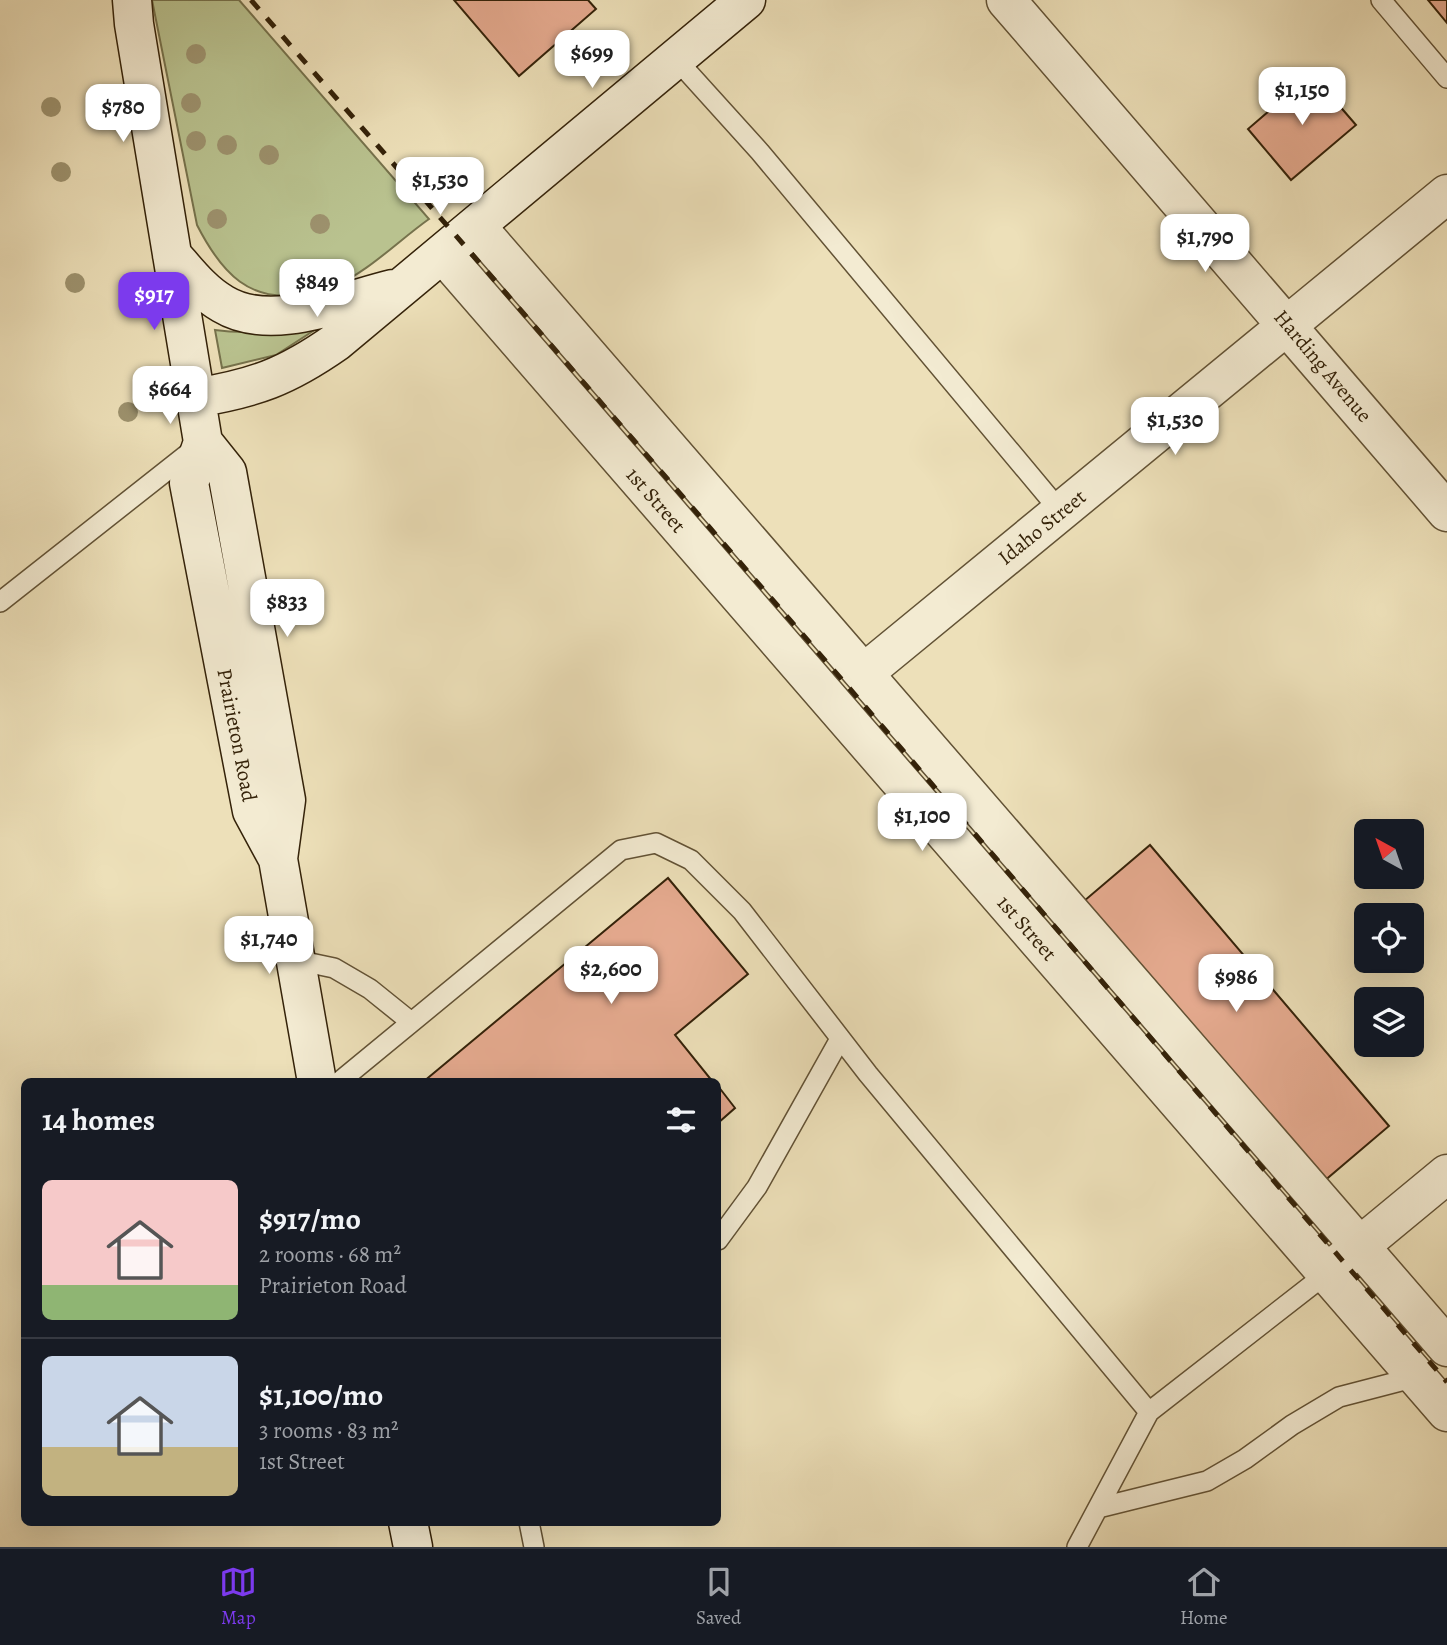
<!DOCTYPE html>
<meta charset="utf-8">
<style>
:root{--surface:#171b24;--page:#242831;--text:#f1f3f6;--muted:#9ea1a6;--line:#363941;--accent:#7c3aed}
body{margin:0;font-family:Alegreya,serif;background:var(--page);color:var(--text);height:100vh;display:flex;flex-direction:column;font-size:26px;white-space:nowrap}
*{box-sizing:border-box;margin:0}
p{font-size:23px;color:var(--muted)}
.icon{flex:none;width:38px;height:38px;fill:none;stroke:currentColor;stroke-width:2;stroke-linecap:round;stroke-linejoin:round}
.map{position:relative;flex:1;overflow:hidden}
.panel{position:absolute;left:21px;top:1078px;width:700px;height:448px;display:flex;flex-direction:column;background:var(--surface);border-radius:10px;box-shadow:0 7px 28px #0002}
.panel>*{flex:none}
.needle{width:46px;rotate:320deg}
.controls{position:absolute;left:1354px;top:819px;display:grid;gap:14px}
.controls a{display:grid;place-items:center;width:70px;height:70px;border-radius:10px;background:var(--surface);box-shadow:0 7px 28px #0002;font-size:35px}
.price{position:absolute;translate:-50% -60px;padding:0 16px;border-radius:14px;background:#fff;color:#222;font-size:23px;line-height:46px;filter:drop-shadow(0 2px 4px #0008)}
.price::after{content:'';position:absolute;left:50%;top:42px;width:21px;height:16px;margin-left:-10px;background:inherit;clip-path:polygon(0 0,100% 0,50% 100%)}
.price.selected{background:var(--accent);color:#fff}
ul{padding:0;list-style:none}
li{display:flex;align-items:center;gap:21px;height:175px;padding:0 21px}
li+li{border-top:2px solid var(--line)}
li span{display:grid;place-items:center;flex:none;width:196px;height:140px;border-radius:10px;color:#555}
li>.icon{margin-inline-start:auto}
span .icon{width:84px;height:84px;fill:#fffc;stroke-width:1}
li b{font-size:30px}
h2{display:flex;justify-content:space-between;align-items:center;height:84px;padding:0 21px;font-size:30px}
.tab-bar{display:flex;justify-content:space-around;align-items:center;height:98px;border-top:2px solid var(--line);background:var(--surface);font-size:19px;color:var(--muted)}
.tab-bar a{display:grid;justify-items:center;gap:4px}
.tab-bar .selected{color:var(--accent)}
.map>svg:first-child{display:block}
.green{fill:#b9c28f;stroke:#76724c;stroke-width:2}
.building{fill:#e5aa8f;stroke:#342209;stroke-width:2}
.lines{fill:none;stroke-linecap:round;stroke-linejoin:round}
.service-casing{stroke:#625235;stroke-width:22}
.minor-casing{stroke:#625235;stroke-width:41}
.tertiary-casing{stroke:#625235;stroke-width:41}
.secondary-casing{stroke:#342209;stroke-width:41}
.service{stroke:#f3ebd2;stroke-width:19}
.minor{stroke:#f3ebd2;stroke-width:38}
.tertiary{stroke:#f3ebd2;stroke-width:38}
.secondary{stroke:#f3ebd2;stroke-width:38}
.rail{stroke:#342209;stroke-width:5;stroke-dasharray:12 12;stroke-linecap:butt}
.tree{fill:#9d926e}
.labels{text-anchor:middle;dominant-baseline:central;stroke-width:6;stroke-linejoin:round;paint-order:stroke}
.street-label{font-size:21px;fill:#342209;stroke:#f3ebd2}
</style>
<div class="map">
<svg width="1447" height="1547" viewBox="0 0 1447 1547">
<rect width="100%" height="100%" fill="#ede0b9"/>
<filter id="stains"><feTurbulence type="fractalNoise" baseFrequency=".00286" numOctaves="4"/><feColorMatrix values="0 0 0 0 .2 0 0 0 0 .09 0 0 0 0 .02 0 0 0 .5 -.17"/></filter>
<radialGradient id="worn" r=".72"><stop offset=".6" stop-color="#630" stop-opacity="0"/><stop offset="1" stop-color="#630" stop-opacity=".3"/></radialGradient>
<path class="green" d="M152,0h87l190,219c-31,22 -61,53 -96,68 -7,4 -17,4 -25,6 -58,13 -87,-21 -111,-68z
M330,320l-54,35 -54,13 -7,-38c41,6 76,-2 115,-10z"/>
<path class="building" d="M454,0h134l8,9 -77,67z
M1428,0h19v23z
M1312,74l44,51 -65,55 -43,-51z
M1150,845l239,281 -66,56 -239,-281z
M668,878l80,96 -73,61 38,47h-290z
M718,1086l17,22 -17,15z"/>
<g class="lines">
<defs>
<path id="service" d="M1381,0l66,78
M676,59l84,93 301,360
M0,602l194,-153
M296,960l38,8 36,21 41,33
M339,1082l282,-232 35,-7 35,17 51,51 126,163 281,338 177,-138
M718,1240l39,-53 83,-148
M1098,1508l109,-27 38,-22 47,-34 47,-28 77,-20
M529,1522l5,25
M1077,1547l72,-135"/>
<path id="minor" d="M1006,0l441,512
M864,673l583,-479
M1326,1274l121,-100"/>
<path id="tertiary" d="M476,226l971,1121
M443,254l1004,1158"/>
<path id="secondary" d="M132,0l2,24 69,418 24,30 59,328 -8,59 39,223
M172,255c15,17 30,37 51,49 48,29 120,-3 170,-15
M195,398c60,-10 91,-21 141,-56l410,-342
M203,442l-14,41 63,328 26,48
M408,1522l5,25"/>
</defs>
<use href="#service" class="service-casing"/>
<use href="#minor" class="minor-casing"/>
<use href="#tertiary" class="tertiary-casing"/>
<use href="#secondary" class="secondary-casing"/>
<use href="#service" class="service"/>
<use href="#minor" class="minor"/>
<use href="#tertiary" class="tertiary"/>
<use href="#secondary" class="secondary"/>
<path class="rail" d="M251,0l599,689 597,693"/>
</g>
<g class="tree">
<circle cx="196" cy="54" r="10"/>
<circle cx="191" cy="103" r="10"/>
<circle cx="51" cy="107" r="10"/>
<circle cx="196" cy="141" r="10"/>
<circle cx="227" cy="145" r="10"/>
<circle cx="269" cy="155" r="10"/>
<circle cx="61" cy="172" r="10"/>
<circle cx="217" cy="219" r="10"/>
<circle cx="320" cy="224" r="10"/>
<circle cx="75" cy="283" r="10"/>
<circle cx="128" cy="412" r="10"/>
</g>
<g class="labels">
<g class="street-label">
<text transform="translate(1323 366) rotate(50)">Harding Avenue</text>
<text transform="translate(656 500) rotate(49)">1st Street</text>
<text transform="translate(1042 527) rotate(-39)">Idaho Street</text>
<text transform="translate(237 735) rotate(79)">Prairieton Road</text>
<text transform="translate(1027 928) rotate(49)">1st Street</text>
</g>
</g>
<rect width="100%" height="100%" filter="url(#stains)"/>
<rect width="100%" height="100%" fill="url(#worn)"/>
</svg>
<div class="controls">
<a><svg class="needle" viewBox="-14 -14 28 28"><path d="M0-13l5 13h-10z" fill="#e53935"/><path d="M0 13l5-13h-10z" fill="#9ea1a6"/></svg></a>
<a><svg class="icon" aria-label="locate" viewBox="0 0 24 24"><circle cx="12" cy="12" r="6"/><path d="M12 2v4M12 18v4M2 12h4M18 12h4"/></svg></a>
<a><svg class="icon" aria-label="layers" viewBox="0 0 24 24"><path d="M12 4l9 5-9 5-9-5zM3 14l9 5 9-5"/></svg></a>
</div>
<b class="price" style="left:592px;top:90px">$699</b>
<b class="price" style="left:1302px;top:127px">$1,150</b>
<b class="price" style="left:123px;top:144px">$780</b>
<b class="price" style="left:440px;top:217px">$1,530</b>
<b class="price" style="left:1205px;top:274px">$1,790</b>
<b class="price" style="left:317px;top:319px">$849</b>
<b class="price selected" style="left:154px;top:332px">$917</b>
<b class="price" style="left:170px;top:426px">$664</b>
<b class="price" style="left:1175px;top:457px">$1,530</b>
<b class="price" style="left:287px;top:639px">$833</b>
<b class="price" style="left:922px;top:853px">$1,100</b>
<b class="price" style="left:269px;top:976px">$1,740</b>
<b class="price" style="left:611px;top:1006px">$2,600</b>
<b class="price" style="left:1236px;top:1014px">$986</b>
<section class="panel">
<h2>14 homes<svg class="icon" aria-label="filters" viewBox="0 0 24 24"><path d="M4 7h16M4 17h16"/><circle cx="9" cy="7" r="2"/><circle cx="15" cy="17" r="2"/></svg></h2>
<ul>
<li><span style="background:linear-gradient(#f6c9c9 75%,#8fb573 0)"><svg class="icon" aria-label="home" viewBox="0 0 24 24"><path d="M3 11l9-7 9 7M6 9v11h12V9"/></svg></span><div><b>$917/mo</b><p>2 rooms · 68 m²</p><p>Prairieton Road</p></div></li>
<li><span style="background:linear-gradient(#c9d6e8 65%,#c2b280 0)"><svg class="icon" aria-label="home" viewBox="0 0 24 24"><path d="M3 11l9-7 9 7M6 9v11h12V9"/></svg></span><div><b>$1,100/mo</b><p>3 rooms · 83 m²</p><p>1st Street</p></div></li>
</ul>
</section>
</div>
<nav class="tab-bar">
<a class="selected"><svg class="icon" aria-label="map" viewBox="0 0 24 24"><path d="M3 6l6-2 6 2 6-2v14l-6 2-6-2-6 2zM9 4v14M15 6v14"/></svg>Map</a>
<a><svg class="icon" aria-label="saved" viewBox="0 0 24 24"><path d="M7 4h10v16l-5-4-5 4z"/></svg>Saved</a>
<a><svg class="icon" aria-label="home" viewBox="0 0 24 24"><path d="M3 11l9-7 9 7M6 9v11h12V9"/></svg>Home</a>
</nav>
